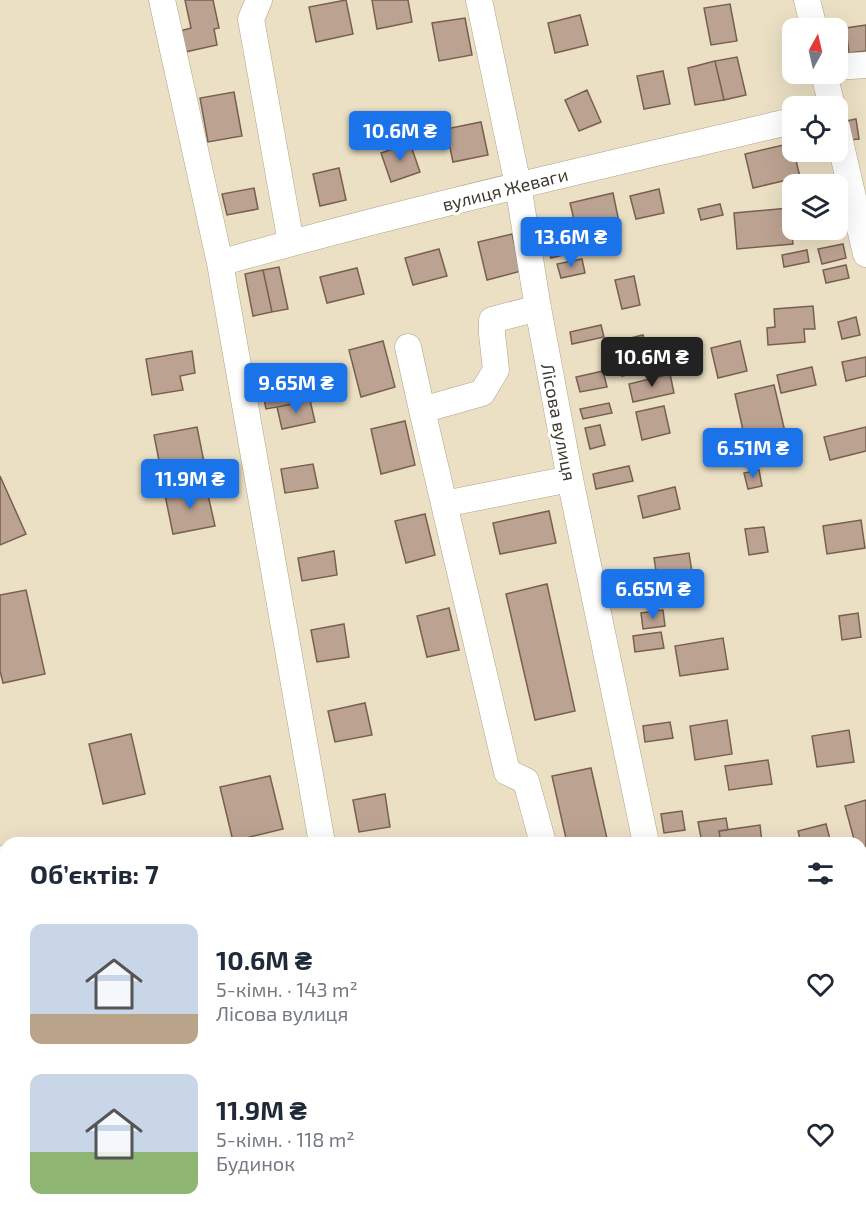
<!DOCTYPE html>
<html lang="uk">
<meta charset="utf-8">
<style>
:root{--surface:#fff;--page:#f2f2f3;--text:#1f2937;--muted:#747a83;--accent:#1a73e8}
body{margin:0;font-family:"Exo 2",sans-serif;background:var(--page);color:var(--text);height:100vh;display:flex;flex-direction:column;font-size:22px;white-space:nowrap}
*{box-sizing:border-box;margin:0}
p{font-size:20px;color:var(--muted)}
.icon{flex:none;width:33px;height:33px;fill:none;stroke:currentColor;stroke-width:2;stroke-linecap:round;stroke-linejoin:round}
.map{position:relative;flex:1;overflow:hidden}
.sheet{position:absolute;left:0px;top:837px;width:867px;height:386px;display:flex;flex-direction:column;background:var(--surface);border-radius:18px 18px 0 0;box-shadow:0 6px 24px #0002}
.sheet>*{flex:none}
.needle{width:39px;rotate:8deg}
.buttons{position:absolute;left:782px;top:18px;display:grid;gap:12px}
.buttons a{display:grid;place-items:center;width:66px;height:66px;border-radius:12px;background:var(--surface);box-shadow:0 6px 24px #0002;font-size:30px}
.price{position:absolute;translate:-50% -51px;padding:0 14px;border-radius:6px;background:var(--accent);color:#fff;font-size:20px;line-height:39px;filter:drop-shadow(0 2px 3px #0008)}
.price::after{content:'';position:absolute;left:50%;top:36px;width:18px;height:14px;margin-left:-9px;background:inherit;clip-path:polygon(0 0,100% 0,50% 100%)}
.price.current{background:#222;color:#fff}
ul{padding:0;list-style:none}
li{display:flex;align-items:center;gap:18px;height:150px;padding:0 30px}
li span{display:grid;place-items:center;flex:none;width:168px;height:120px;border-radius:12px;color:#555}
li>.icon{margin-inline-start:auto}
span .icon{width:72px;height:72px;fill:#fffc;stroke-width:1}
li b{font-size:26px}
h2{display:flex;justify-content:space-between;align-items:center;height:72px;padding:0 30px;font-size:26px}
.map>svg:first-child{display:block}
.built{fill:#e3d4b2}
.green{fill:#d4a49f}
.building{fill:#bca291;stroke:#776050;stroke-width:1.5}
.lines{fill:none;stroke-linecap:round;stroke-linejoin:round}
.service-casing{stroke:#aea389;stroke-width:14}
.minor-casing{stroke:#aea389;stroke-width:27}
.service{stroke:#fff;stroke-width:12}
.minor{stroke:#fff;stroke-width:26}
.labels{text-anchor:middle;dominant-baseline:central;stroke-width:6;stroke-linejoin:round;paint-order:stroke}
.street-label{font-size:18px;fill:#3e3a2f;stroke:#fff}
</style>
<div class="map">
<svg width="866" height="1222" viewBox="0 0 866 1222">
<rect width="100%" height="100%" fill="#ebe0c4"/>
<path class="built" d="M866,909v313h-284l-2,-5 281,-1v-305z"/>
<path class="green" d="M861,992l5,17v108l-5,1z"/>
<path class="building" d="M185,0h28l6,28 -5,1 3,16 -32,7 -5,-21 11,-3z
M346,0l7,34 -37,8 -7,-35z
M372,0h36l4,22 -35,7z
M730,4l7,37 -26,4 -7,-37z
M580,15l8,30 -33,8 -7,-30z
M465,18l7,37 -33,6 -7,-38z
M866,25v26l-17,2 -3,-25z
M737,57l9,38 -22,5 -9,-39z
M715,61l9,39 -29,5 -7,-37z
M663,71l7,33 -26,5 -7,-33z
M587,90l14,32 -22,9 -14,-31z
M234,92l8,44 -34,6 -8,-44z
M856,119l3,20 -10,1 -3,-19z
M481,122l7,33 -35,7 -7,-33z
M410,143l10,29 -29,10 -10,-29z
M792,143v9h2l6,25 -47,11 -8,-34z
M339,168l7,32 -26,6 -7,-32z
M254,188l4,21 -31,6 -5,-21z
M659,189l5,24 -28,6 -6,-23z
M613,193l6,29 -42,10 -7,-29z
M720,204l3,11 -22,5 -3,-11z
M789,208l4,36 -56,5 -3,-36z
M562,230l5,24 -16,4 -5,-24z
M512,234l9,37 -34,9 -9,-38z
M843,244l3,14 -24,6 -4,-15z
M439,249l8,27 -34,9 -8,-27z
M807,250l2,12 -25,5 -2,-12z
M582,259l3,14 -24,5 -4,-14z
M846,265l3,13 -23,5 -3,-13z
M279,267l9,42 -16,3 -9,-42z
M357,268l7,26 -37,9 -7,-26z
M263,270l9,42 -19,4 -8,-42z
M634,276l6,29 -18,4 -7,-29z
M813,306l2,23h-11l1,13 -37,3 -1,-17 8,-1 -1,-18z
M856,317l4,18 -18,4 -4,-17z
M601,325l3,12 -32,7 -2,-12z
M643,335l8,34 -29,7 -8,-34z
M383,341l12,46 -34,10 -12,-47z
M740,341l7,30 -29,7 -7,-30z
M192,351l3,22 -15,3 3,14 -31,5 -6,-36z
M866,357v19l-20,5 -4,-19z
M293,367l7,36 -34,6 -7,-35z
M812,367l4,18 -35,8 -4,-18z
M603,371l4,16 -27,5 -4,-15z
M670,374l4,19 -41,9 -4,-18z
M774,385l16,68 -40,9 -15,-68z
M310,400l5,22 -33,7 -5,-22z
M609,403l3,10 -29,6 -3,-10z
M664,406l6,27 -28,7 -6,-28z
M405,421l10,44 -34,9 -10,-45z
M600,425l5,20 -15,4 -5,-21z
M197,427l7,35 -43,9 -7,-36z
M866,427v24l-36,9 -6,-23z
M313,464l5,24 -33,5 -4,-24z
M629,466l4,15 -37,8 -3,-15z
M759,470l3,16 -14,3 -4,-16z
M0,476l26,58 -26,11z
M206,486l9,40 -42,8 -8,-39z
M675,487l5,22 -37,9 -5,-22z
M549,511l7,32 -56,11 -7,-31z
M425,514l10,41 -29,8 -11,-42z
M861,520l4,28 -38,6 -4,-28z
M764,527l4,25 -19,3 -4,-26z
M334,551l3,24 -35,6 -4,-23z
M689,553l5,32 -35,5 -5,-32z
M547,584l28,127 -40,9 -29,-126z
M26,590l19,84 -42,9 -3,-12v-76z
M449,608l10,42 -32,7 -10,-41z
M663,610l2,16 -22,3 -2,-16z
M858,613l3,24 -19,3 -3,-24z
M344,624l5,33 -32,5 -6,-32z
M661,632l3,16 -29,4 -2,-16z
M723,638l5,31 -48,7 -5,-30z
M365,703l7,32 -37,7 -7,-31z
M727,720l5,34 -37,6 -5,-34z
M670,722l3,16 -28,4 -2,-16z
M849,730l5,32 -37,5 -5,-31z
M131,734l14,60 -42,10 -14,-60z
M768,760l4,24 -43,6 -4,-24z
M591,768l17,75h-41l-15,-67z
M270,776l13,53 -50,12 -13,-54z
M385,794l5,33 -31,5 -6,-32z
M866,800v46l-5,1v-4h-6l-10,-37z
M682,811l3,19 -21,3 -3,-19z
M726,818l2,12 -9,1 2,12h-19l-4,-21z
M826,824l5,19h-30l-3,-12z
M760,825l2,18h-41l-2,-12z
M0,1026h2l4,25v26l-6,1z
M866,1140v82h-6l-5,-6h6v-72z
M0,1206l6,1v9h6l2,5 5,1h-19z
M333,1216h5l1,6h-32z
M431,1216h97l1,1 -18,5h-78z
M777,1216h38l4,6h-49z"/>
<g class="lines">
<defs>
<path id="service" d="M0,1176l6,1
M87,1216l3,6"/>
<path id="minor" d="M162,0l58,263 102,580
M259,0l-8,19 40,224
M479,0l39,185 20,123 32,171 76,364
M807,0l7,28
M837,67l29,-2
M824,74l8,32
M837,128l29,126
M220,263c189,-54 381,-97 572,-142
M538,308l-46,12v14l4,36 -14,23 -60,17 85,362 19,9 17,62
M408,347l14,63
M444,504l126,-25
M0,859l6,30
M861,899l5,-1
M391,1216l1,6"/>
</defs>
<use href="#service" class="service-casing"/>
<use href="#minor" class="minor-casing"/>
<use href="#service" class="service"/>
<use href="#minor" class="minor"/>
</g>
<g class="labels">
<g class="street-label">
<text transform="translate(505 189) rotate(-14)">вулиця Жеваги</text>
<text transform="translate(559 422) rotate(79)">Лісова вулиця</text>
</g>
</g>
</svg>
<div class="buttons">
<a><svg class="needle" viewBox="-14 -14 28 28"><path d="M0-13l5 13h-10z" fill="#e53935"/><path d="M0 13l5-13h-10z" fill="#747a83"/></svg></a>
<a><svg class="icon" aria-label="locate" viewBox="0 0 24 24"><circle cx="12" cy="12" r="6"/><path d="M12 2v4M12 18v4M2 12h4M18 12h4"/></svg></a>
<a><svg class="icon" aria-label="layers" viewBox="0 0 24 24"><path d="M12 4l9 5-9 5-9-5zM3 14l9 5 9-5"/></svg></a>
</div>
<b class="price" style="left:400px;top:162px">10.6M ₴</b>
<b class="price" style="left:571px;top:268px">13.6M ₴</b>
<b class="price current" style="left:652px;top:388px">10.6M ₴</b>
<b class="price" style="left:296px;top:414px">9.65M ₴</b>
<b class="price" style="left:753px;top:479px">6.51M ₴</b>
<b class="price" style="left:190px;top:510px">11.9M ₴</b>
<b class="price" style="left:653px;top:620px">6.65M ₴</b>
<section class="sheet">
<h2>Об’єктів: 7<svg class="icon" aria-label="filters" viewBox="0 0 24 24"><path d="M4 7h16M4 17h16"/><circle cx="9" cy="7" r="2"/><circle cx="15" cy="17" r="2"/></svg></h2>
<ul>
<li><span style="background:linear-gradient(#c9d6e8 75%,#b9a48a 0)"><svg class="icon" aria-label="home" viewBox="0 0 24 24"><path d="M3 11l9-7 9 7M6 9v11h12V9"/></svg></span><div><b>10.6M ₴</b><p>5-кімн. · 143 m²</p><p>Лісова вулиця</p></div><svg class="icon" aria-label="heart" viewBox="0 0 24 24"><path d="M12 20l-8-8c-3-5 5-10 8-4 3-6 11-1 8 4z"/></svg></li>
<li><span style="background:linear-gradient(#c9d6e8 65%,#8fb573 0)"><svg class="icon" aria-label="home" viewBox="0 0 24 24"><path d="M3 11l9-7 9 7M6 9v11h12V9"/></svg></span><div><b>11.9M ₴</b><p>5-кімн. · 118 m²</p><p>Будинок</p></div><svg class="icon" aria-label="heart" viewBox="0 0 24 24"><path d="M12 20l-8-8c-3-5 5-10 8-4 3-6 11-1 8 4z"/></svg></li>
</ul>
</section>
</div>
